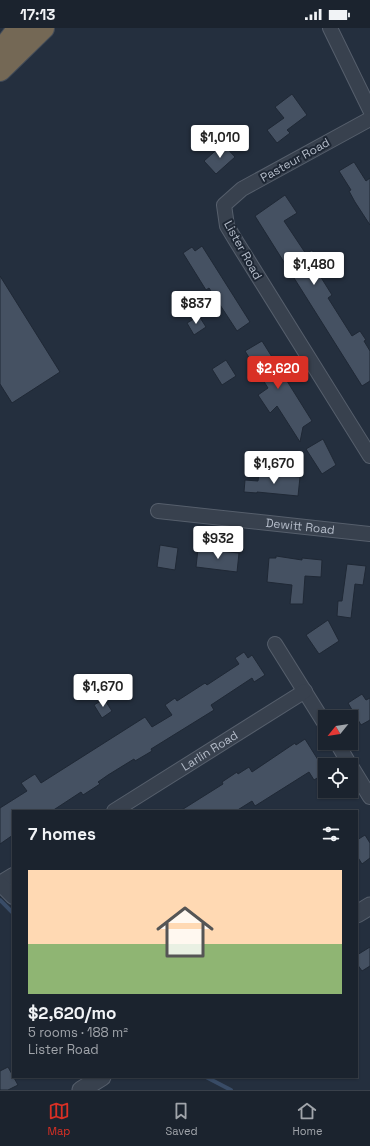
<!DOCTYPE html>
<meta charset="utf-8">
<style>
:root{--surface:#1b232e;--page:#282f3a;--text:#f1f3f6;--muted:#a0a4aa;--line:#39404a;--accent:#d93025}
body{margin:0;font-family:"Space Grotesk",sans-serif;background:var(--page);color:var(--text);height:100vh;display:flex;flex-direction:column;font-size:15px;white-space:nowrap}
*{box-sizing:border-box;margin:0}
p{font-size:13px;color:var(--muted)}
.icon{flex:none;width:22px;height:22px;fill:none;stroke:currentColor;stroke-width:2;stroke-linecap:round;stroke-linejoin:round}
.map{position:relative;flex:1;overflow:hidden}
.side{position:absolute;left:12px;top:782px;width:346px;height:268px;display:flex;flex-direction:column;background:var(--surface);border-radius:0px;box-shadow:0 1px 3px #0004,0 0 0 1px var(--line)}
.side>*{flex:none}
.needle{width:26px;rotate:240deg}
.tools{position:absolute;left:318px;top:682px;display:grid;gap:8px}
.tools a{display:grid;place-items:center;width:40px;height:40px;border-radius:0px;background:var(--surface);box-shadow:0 1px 3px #0004,0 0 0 1px var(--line);font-size:20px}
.price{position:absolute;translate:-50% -34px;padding:0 9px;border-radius:4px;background:#fff;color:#222;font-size:13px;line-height:26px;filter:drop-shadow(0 1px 2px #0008)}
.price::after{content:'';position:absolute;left:50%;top:24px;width:12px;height:9px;margin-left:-6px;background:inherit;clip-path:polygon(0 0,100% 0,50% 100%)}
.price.current{background:var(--accent);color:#fff}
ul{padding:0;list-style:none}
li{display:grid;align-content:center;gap:8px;height:212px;padding:0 16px}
li span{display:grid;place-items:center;height:124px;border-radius:0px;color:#555}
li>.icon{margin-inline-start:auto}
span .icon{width:72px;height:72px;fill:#fffc;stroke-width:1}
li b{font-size:17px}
h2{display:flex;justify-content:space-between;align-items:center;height:48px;padding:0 16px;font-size:17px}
.status{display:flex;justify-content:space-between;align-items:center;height:28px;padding:0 20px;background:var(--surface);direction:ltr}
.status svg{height:11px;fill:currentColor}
.menu{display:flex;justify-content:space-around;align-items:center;height:56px;border-top:1px solid var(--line);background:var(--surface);font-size:11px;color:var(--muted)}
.menu a{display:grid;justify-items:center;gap:2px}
.menu .current{color:var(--accent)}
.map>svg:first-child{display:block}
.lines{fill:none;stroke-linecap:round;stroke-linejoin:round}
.stream{stroke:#394c67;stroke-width:4}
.building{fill:#455162;stroke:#1f2835}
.minor-casing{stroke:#565f6c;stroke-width:16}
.tertiary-casing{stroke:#565f6c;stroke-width:19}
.motorway-casing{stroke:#434c59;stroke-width:24}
.minor{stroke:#38414e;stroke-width:14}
.tertiary{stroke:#38414e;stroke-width:17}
.motorway{stroke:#746855;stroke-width:22}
.labels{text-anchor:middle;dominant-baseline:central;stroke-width:4;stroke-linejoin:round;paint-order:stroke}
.street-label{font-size:12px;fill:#b4bcc9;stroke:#1d2633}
</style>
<div class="status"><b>17:13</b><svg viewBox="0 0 49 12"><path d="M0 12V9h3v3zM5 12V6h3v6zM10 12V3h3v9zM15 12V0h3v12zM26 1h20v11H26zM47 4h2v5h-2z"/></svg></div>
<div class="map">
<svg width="370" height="1062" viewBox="0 0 370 1062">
<rect width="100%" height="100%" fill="#242f3e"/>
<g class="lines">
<path class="stream" d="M0,872l13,13
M206,1049l25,13"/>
</g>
<path class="building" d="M292,66l15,21 -20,15 3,3 -13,10 -10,-13 17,-12 -9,-11z
M223,116l12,13 -19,17 -12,-13z
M354,134l12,19 4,-3v47l-15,-23 -6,-11 2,-1 -12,-19z
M285,167l12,18 -13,8 22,33 6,-4 8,12 -4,3 3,5 -2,1 15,24 -4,3 24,38 8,-5 6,9 -2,1 6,10v30l-8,5 -107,-170z
M202,218l48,76 -13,9 -28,-43 -3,2 -23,-37 9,-6 3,4z
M0,248l60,96 -48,31 -12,-19z
M199,288l7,11 -12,8 -7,-12z
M262,313l50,80 -9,6 -3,15 -23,-36 -7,7 -12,-18 10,-7 -23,-37z
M226,332l10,16 -14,9 -10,-16z
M323,411l13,26 -14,9 -16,-25z
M259,445l41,4 -2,19 -41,-4v1l-13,-1 1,-12 13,1z
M160,517l18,3 -3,22 -18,-3z
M198,521l41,4 -2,19 -41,-5z
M276,528l26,4v-2l20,2 -1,17 -16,-1 -2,28h-13l2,-19 -25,-3 2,-24h7z
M347,536l19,2 -3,19 -8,-1 -4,34 -14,-2 1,-15h4z
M328,592l11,21 -20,13 -13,-19z
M244,624l4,6 4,-3 13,20 -11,7 -2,-4 -41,27 3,5 -63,39 1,2 -17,10 -1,-2 -26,16 -10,7 2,2 -17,11 -2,-3 -29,19h-39v24l-13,9v-36l27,-17 -6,-8 14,-9 6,9 104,-66 7,10 20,-12 -7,-10 10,-7 2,3 28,-18 2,2 32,-21 -4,-6z
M362,666l4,6 4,-2v22l-9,5 -13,-22z
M104,671l8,12 -10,7 -8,-13z
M305,711l20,32v2l-11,7 -5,-8 -54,34 -3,-5 -16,10h-56l43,-27 -1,-2 15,-10 1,2 11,-7 3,5 43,-29 1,2z
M365,807l5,8v15l-8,6 -5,-8v-16z
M370,919v19l-8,5 -5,-7v-9z
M8,1039l10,18 -10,5h-8v-19z"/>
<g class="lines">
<defs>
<g id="minor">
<path d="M330,0l40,82"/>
<path d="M370,91l-128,70 -18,16 3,21 9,15 134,215"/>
<path id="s1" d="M158,483l212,23"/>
<path d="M275,616l50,80"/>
<path d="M337,715l13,22"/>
<path d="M351,738l19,31"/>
<path id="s2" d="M114,783l191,-120"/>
<path d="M0,855l13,-8"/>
<path d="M0,856l13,13"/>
</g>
<path id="tertiary" d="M357,886l13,-8
M81,1062l21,-13"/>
<path id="motorway" d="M0,25l19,-25
M0,42l43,-42"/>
</defs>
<use href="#minor" class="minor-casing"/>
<use href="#tertiary" class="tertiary-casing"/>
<use href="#motorway" class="motorway-casing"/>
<use href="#minor" class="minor"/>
<use href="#tertiary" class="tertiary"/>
<use href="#motorway" class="motorway"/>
</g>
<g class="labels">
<g class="street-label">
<text transform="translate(295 132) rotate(-29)">Pasteur Road</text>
<text transform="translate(243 222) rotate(61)">Lister Road</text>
<text stroke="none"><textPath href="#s1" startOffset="143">Dewitt Road</textPath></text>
<text stroke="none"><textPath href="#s2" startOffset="113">Larlin Road</textPath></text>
</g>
</g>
</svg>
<div class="tools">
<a><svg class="needle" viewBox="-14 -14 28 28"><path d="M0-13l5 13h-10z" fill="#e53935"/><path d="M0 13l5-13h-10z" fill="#a0a4aa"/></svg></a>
<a><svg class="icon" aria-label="locate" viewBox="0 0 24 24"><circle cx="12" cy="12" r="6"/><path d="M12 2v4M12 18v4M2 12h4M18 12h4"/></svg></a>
</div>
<b class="price" style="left:220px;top:131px">$1,010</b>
<b class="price" style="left:314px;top:258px">$1,480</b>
<b class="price" style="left:196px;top:297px">$837</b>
<b class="price current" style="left:278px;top:362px">$2,620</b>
<b class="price" style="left:274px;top:457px">$1,670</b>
<b class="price" style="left:218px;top:532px">$932</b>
<b class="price" style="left:103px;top:680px">$1,670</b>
<section class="side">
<h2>7 homes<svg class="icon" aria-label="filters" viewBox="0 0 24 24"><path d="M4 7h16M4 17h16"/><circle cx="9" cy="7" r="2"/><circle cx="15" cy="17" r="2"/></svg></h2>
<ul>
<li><span style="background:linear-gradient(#ffd9b3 60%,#8fb573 0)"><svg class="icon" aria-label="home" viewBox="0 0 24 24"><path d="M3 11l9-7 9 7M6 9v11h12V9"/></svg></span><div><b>$2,620/mo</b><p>5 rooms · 188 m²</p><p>Lister Road</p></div></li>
</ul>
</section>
</div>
<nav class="menu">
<a class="current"><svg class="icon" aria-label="map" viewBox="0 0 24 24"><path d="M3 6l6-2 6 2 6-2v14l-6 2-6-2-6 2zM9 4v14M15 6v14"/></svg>Map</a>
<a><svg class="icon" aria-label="saved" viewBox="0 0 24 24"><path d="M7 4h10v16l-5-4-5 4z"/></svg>Saved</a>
<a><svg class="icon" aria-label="home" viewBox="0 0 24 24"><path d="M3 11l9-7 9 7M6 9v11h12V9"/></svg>Home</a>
</nav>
